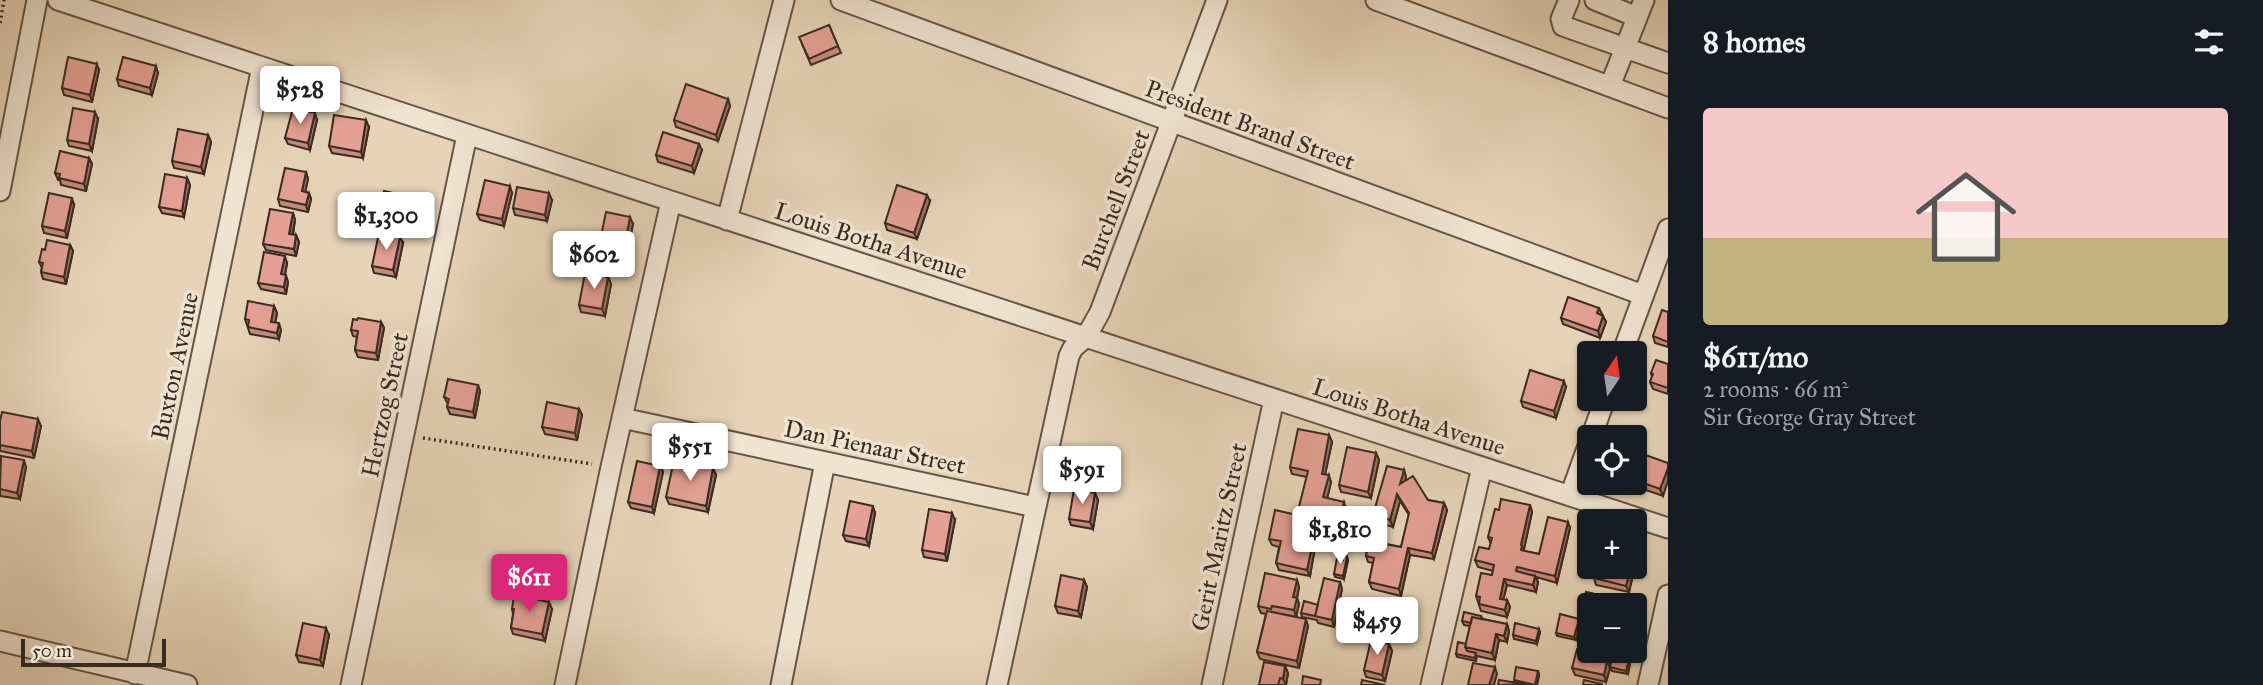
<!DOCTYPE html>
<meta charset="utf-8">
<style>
:root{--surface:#171b24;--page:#20242c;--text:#f1f3f6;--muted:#9ea1a6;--line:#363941;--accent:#db2777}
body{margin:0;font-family:"IM FELL Great Primer",serif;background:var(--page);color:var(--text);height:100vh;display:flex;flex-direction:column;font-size:26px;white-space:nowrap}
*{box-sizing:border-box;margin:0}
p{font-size:23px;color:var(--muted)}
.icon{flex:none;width:38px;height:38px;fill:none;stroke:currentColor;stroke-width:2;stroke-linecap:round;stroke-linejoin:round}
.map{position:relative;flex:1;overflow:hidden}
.side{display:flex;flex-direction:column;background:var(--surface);width:595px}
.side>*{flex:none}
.needle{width:46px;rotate:13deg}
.buttons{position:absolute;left:1577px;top:341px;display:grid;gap:14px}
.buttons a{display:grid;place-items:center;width:70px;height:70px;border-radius:7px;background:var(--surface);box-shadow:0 2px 5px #0004;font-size:35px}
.scale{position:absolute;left:21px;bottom:18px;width:145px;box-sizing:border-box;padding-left:7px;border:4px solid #3a2b20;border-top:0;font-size:19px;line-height:24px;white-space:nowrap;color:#3a2b20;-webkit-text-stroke:5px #efe3d1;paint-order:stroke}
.price{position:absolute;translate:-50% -60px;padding:0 16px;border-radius:7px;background:#fff;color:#222;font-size:23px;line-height:46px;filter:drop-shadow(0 2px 4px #0008)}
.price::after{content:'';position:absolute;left:50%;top:42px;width:21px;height:16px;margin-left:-10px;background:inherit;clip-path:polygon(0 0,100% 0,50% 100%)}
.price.on{background:var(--accent);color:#fff}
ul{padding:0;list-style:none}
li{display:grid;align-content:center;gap:14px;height:371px;padding:0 35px}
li+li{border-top:2px solid var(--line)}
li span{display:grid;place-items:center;height:217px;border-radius:7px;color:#555}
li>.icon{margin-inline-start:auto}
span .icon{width:126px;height:126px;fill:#fffc;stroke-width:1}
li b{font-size:30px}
h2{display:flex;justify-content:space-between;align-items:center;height:84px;padding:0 35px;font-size:30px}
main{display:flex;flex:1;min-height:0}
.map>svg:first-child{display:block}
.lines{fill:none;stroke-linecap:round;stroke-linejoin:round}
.minor-casing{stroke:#655546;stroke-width:23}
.path{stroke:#3a2b20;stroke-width:3.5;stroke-dasharray:2 3.5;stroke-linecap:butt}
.minor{stroke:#efe3d1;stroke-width:19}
.wall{fill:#c48a7f;stroke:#3a2b20;stroke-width:2}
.shaded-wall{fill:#a07068;stroke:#3a2b20;stroke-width:2}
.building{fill:#e4a094;stroke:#3a2b20;stroke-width:2}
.labels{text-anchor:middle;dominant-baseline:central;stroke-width:7;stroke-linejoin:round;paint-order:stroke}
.street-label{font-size:24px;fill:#3a2b20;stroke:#efe3d1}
</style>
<main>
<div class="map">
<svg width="1668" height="685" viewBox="0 0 1668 685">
<rect width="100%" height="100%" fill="#e7d4b8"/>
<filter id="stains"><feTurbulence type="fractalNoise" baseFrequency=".00286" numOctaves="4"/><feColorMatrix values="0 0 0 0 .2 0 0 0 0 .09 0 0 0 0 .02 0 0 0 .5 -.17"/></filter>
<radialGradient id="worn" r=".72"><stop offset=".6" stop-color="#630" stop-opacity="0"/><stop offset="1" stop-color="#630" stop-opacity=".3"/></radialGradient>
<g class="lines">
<defs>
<path id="minor" d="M58,0l1610,528
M841,0l802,295
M1376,0l292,108
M1569,0l-8,19 2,7 105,37
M1595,0l42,17
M1610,86l34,-86
M0,191l37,-191
M727,220l57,-220
M1622,354l46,-125
M622,418l413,89
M1591,438l14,-39
M1570,496l19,-53
M0,641l187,44
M135,674l127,-607
M351,685l116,-550
M565,685l46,-218 60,-266
M781,685l44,-223
M997,685l72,-329 4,-8 13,-11 14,-25 117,-312
M1212,685l62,-286
M1431,685l51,-218
M1648,685l20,-90"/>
</defs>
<use href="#minor" class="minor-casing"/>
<path class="path" d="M0,23l4,-23
M423,438l169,26"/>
<use href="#minor" class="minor"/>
</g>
<path class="wall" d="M829,25l12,28 -30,12 -9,-21z
M99,70l-7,32 -28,-7 -2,-7z
M158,73l-6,22 -33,-9 -2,-7z
M728,99l2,7 -12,35 -42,-14 -2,-7z
M98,119l-6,32 -23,-5 -2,-6z
M317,120l-7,30 -22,-6 -3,-6z
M369,127l-6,31 -31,-5 -3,-7z
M208,135l3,7 -7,32 -30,-6 -2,-7z
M702,150l-8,23 -36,-11 -2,-7z
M89,158l3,6 -6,27 -25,-6 -1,-5h-2l-3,-7z
M306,172l2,7 -3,13 4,1 2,6 -3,13 -28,-6 -2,-7z
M187,178l3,7 -6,32 -22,-4 -3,-6z
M512,193l-8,33 -24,-6 -3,-6z
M552,200l-5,21 -32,-6 -2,-7z
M930,201l-13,38 -30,-9 -2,-7z
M410,202l-6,32 -23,-4 -3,-7z
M74,205l-7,33 -23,-5 -2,-7z
M293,213l2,7 -2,15h3l3,7 -3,14 -30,-6 -3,-6z
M633,224l-7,33 -24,-5 -3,-6z
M403,243l-7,34 -22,-4 -2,-7z
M70,245l3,6 -7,33 -23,-5 -2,-7 1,-4 -3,-6 6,-12z
M287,263l-2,12 3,7 -2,12 -25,-5 -3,-6z
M608,277l3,7 -6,32 -24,-4 -2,-7z
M274,306l3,7 -2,10 6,7 -2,9 -29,-5 -5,-15z
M1599,308l7,14 -6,16 -37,-14 -2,-6z
M1668,312v35l-13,-4 -2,-7z
M381,322l3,6 -6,32 -20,-3 -3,-7 2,-13 -4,-1 -2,-6z
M1668,364v30l-15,-5 -3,-7 2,-5 -1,-4z
M478,385l2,6 -5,27 -25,-4 -3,-7 1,-3 -4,-7z
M1566,387l-10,31 -33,-11 -2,-6z
M579,409l3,6 -5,25 -32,-6 -3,-7z
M0,421l41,5 -7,32 -34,-7z
M1329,435l3,7 -7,32 6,8 -4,16 19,11 -8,32 -26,-5 -2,10h2l2,7 -4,23 -31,-6 -3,-7 3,-16 -7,-2 -3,-6 28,-24 10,-38 -15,-3 -2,-7z
M1376,453l3,7 -8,38 -30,-6 -2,-7z
M1634,459l34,4 -5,33 -26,-9 -3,-5z
M0,460l26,7 -6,32 -20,-3z
M660,466l3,6 -9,41 -23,-5 -3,-6z
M713,468l3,7 -8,37 -39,-8 -3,-7z
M1404,470l2,7 -1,4 23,19 16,3 3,7 -13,49 -24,-4 -9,41 -29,-7 -3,-7 4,-19 -5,-1 -2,-6 2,-10 -8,-1 -1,-3 14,-16 1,3 -3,12 30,6 8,-32 -9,-14 -7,26 -17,-5 -3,-7z
M1095,493l3,7 -5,29 -22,-4 -2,-6z
M1530,505l2,7 -8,37v2l15,3 31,-26 -13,55 -21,-6 2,5 -2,10 -29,-7 -4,15h4l3,7 -3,10 -26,-6 -5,-15 16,-21 1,-4 -15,-4 -3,-7 14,-11 2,-5 -3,-7 11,-27z
M875,513l-6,33 -23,-5 -3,-6z
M955,520l-8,41 -23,-4 -2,-7z
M1347,557l1,3 -4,19 -9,-2 -1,-3 9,-14z
M1636,562l-7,30 -33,-7 -2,-7z
M1084,580l3,7 -6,30 -23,-4 -3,-7z
M1297,580l2,7 -2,11 2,6 -3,13 -22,-4 34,13 -9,42 -39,-9 -3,-7 9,-38 -5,-1 -3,-7z
M1340,582l2,7 -8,38 -16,-4 -1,-3 -15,-3 -1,-4 17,-8z
M1586,592l34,8 2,6h-33v19l-1,-6 -4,-1 -2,-7z
M512,609h40l-7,32 -32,-7 -2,-6 2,-14z
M1372,615l28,1 3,8 -4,16 -23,-5 -3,-7 2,-7z
M1481,616l2,3 24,5 2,7 -2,11 -8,-2 -4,20 -18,-4 -1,5 -19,-4 -1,-3 10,-10 4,-18 -6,-1 -2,-4z
M1579,619l1,3 -4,18 -19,-4 -1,-3z
M1540,632l-3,12 -23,-5 -1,-4z
M329,635l-6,31 -24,-4 -3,-7z
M1389,644l3,7 -7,30 -19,-4 -2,-7z
M1614,651h17l1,2 -4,21 -16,-3 -2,-4z
M1605,653l5,15 -4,14 -31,-7 -3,-7z
M1285,666l3,7 -2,12h-27z
M1538,671l1,4 -2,10h-39l16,-2v-3z"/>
<path class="shaded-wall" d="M97,64l2,6 -7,32 -2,-7z
M156,66l2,7 -6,22 -2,-7z
M728,99l2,7 -12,35 -2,-6z
M95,112l3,7 -6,32 -3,-7z
M315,113l2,7 -7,30 -2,-7z
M366,120l3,7 -6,31 -2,-6z
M208,135l3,7 -7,32 -3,-7z
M699,144l3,6 -8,23 -2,-7z
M89,158l3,6 -6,27 -2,-7z
M306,172l2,7 -4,19 -2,-7z
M187,178l3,7 -6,32 -2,-6z
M510,186l2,7 -8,33 -2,-7z
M309,193l2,6 -3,13 -2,-7z
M549,193l3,7 -5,21 -2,-6z
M927,195l3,6 -13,38 -3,-6z
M407,196l3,6 -6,32 -3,-6z
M72,198l2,7 -7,33 -2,-7z
M293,213l2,7 -4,21 -2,-7z
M630,217l3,7 -7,33 -2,-7z
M296,235l3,7 -3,14 -2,-7z
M400,237l3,6 -7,34 -3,-7z
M70,245l3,6 -7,33 -2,-7z
M285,256l2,7 -3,18 -3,-7z
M286,275l2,7 -2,12 -2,-7z
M608,277l3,7 -6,32 -3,-7z
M274,306l3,7 -3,16 -3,-7z
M1603,316l3,6 -6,16 -2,-7z
M381,322l3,6 -6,32 -2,-7z
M279,323l2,7 -2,9 -2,-6z
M1564,381l2,6 -10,31 -2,-7z
M478,385l2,6 -5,27 -2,-6z
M579,409l3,6 -5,25 -2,-7z
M38,419l3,7 -7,32 -2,-7z
M1329,435l3,7 -8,38 -2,-6z
M1376,453l3,7 -8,38 -3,-6z
M24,460l2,7 -6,32 -3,-6z
M660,466l3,6 -9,41 -2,-6z
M713,468l3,7 -8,37 -2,-6z
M1668,468v13l-5,15 -3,-7z
M1404,470l2,7 -4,14 -2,-7z
M1329,475l2,7 -5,22 -3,-7z
M1095,493l3,7 -5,29 -3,-7z
M1397,494l3,7 -7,26 -3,-7z
M1344,502l2,7 -8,32 -2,-7z
M1444,503l3,7 -13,49 -2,-6z
M1530,505l2,7 -8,37 1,3 -1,5 -3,-12z
M873,506l2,7 -6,33 -3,-7z
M952,513l3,7 -8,41 -2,-7z
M1568,522l2,6 -13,55 -2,-7z
M1373,526l1,3 -5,18 -1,-4z
M1310,529l2,7 -3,16 -2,-7z
M1312,546l2,7 -4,23 -3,-6z
M1408,548l2,7 -9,41 -2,-7z
M1347,557l1,3 -4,19 -1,-3z
M1634,559l2,3 -7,30 -3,-6 5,-19h3z
M1535,576l3,6 -2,10 -3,-7z
M1504,579l3,6 -5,20 -2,-6z
M1084,580l3,7 -6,30 -3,-6z
M1297,580l2,7 -2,11 2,6 -3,13 -2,-7 -1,-13z
M1340,582l2,7 -8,38 -2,-7z
M1507,600l3,7 -3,10 -2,-7z
M549,602l3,7 -7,32 -3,-7z
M1400,617l3,7 -4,16 -2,-7z
M1306,619l2,7 -9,42 -2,-7z
M1579,619l1,3 -4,18 -2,-3z
M1507,624l2,7 -2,11 -3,-6z
M326,628l3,7 -6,31 -3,-6z
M1539,629l1,3 -3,12 -1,-3z
M1496,634l3,6 -4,20 -3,-7z
M1389,644l3,7 -7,30 -3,-6z
M1631,651l1,2 -4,21 -2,-3z
M1607,661l3,7 -4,14 -2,-7z
M1285,666l3,7 -2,12 -3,-6z
M1495,667l2,7 -3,11h-5z
M1538,671l1,4 -2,10h-2z"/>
<path class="building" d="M829,25l9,21 -29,13 -10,-22z
M68,57l29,7 -7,31 -28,-7z
M123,57l33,9 -6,22 -33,-9z
M686,84l42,15 -12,36 -42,-15z
M73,108l22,4 -6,32 -22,-4z
M293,108l22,5 -7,30 -23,-5z
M334,115l32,5 -5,32 -32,-6z
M178,129l30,6 -7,32 -29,-6z
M663,132l36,12 -7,22 -36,-11z
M60,151l29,7 -5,26 -25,-6 1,-4 -5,-1z
M285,168l21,4 -4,19 7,2 -3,12 -28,-6z
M165,174l22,4 -5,33 -23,-4z
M485,180l25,6 -8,33 -25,-5z
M897,185l30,10 -13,38 -29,-10z
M517,187l32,6 -4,22 -32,-7z
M384,191l23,5 -6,32 -23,-5z
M49,193l23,5 -7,33 -23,-5z
M270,209l23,4 -4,21 7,1 -2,14 -31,-5z
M606,212l24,5 -6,33 -25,-4z
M379,233l21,4 -7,33 -21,-4z
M47,240l23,5 -6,32 -23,-5 2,-9 -4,-1 3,-13 3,1z
M264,252l21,4 -4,18 5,1 -2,12 -26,-4z
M585,273l23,4 -6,32 -23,-4z
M1568,297l31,11 -2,5 6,3 -5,15 -37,-13z
M248,301l26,5 -3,16 8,1 -2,10 -29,-6 1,-7 -4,-1z
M1662,310l6,2v30l-15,-6z
M358,318l23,4 -5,31 -21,-3 3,-19 -7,-1 2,-11 4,1z
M1656,360l12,4v24l-18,-6 3,-8 -2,-1z
M1530,370l34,11 -10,30 -33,-10z
M448,379l30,6 -5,27 -26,-5 2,-8 -5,-2z
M547,402l32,7 -4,24 -33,-6z
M2,412l36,7 -6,32 -32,-6v-24z
M1298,429l31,6 -7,39 7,1 -6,22 21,5 -8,32 -26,-5 -3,16 5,1 -5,24 -31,-7 5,-22 -12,-2 6,-29 22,5 11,-44 -18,-4z
M1347,447l29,6 -8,39 -29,-7z
M1637,452l31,11v5l-8,21 -25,-9 1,-3 -2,-1v-17z
M1,456l23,4 -7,33 -17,-4z
M674,460l39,8 -7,38 -40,-9z
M637,461l23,5 -8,41 -24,-5z
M1387,466l17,4 -4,14 13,-8 15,24 16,3 -12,50 -24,-5 -9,41 -30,-7 5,-24 -8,-2 3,-15 32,6 8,-34 -12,-19 -7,26 -17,-5z
M1074,489l21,4 -5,29 -21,-3z
M1501,499l29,6 -9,40 1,1 -1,4 18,4 9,-37 20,5 -13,54 -38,-9 -1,4 19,5 -2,9 -29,-6 -4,20 7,1 -2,10 -26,-6 1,-7 -4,-1 5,-23 11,2 2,-10 -19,-5 4,-13 10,2 3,-11 -4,-1 7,-28 4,1z
M850,501l23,5 -7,33 -23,-4z
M929,509l23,4 -7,41 -23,-4z
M1364,523l9,3 -5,17 -9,-1z
M1343,556l4,1 -4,19 -9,-2 3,-16 6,2z
M1596,567h35l-5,19 -32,-8z
M1265,573l32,7 -4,17 4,1 -3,12 -22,-4 -1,3 -13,-3z
M1061,575l23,5 -6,31 -23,-5z
M1324,578l16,4 -8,38 -17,-4z
M1586,592l34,8 -2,6h-29v7l-7,-2z
M514,595l35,7 -7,32 -31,-6 3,-19h-2z
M1304,601l14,4 -3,11 -14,-3z
M1375,604l23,5 -2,7 4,1 -3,16 -24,-5 3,-13h-4z
M1267,611l39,8 -9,42 -40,-9z
M1464,612l17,4v3l-9,-2 -1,6 -9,-2z
M1560,614l19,5 -5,18 -18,-4z
M1472,617l35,7 -3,12 -8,-2 -4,19 -27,-6z
M303,623l23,5 -6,32 -24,-5z
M1515,623l24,6 -3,12 -23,-6z
M1371,640l18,4 -7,31 -18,-5z
M1458,642l8,2 -1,3 2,4 9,2 -1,5 -19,-4z
M1583,648l6,1v2h8l8,2 -2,7 4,1 -3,14 -32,-7 5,-19 5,2z
M1614,651h17l-5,20 -16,-4z
M1264,662l21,4 -2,13 -3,-1 -2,7h-19z
M1473,663l22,4 -6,18h-21z
M1516,667l22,4 -3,14 -21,-5z
M1303,676l18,4 -1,5h-18z
M1362,680l23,5h-24z
M1499,680l25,4 -26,1z
M1584,680l18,4v1h-19z"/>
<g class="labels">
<g class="street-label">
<text transform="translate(1250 125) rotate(20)">President Brand Street</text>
<text transform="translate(1116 200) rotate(-69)">Burchell Street</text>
<text transform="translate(871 241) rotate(18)">Louis Botha Avenue</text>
<text transform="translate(175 366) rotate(-78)">Buxton Avenue</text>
<text transform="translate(385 405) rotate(-78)">Hertzog Street</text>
<text transform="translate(1409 417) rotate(18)">Louis Botha Avenue</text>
<text transform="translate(875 447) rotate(12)">Dan Pienaar Street</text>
<text transform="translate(1219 537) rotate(-78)">Gerit Maritz Street</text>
</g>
</g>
<rect width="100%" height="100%" filter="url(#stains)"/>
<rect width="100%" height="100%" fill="url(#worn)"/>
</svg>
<div class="buttons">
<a><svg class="needle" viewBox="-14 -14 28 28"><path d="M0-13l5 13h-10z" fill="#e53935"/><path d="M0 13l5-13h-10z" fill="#9ea1a6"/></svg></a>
<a><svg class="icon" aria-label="locate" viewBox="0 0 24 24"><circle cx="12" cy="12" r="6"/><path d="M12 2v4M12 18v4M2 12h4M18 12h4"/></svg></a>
<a>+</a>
<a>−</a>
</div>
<div class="scale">50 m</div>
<b class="price" style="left:300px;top:126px">$528</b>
<b class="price" style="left:386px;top:252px">$1,300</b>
<b class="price" style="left:594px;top:291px">$602</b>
<b class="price" style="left:690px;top:483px">$551</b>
<b class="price" style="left:1082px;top:506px">$591</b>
<b class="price" style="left:1340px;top:566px">$1,810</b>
<b class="price on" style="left:529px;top:614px">$611</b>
<b class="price" style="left:1377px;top:657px">$459</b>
</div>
<section class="side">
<h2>8 homes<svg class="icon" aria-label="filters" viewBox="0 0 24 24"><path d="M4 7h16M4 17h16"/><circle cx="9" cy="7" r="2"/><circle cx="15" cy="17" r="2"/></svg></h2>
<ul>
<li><span style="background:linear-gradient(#f6c9c9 60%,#c2b280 0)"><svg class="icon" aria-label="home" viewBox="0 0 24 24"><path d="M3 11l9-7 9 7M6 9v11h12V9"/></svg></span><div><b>$611/mo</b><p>2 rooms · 66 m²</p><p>Sir George Gray Street</p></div></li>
</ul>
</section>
</main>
